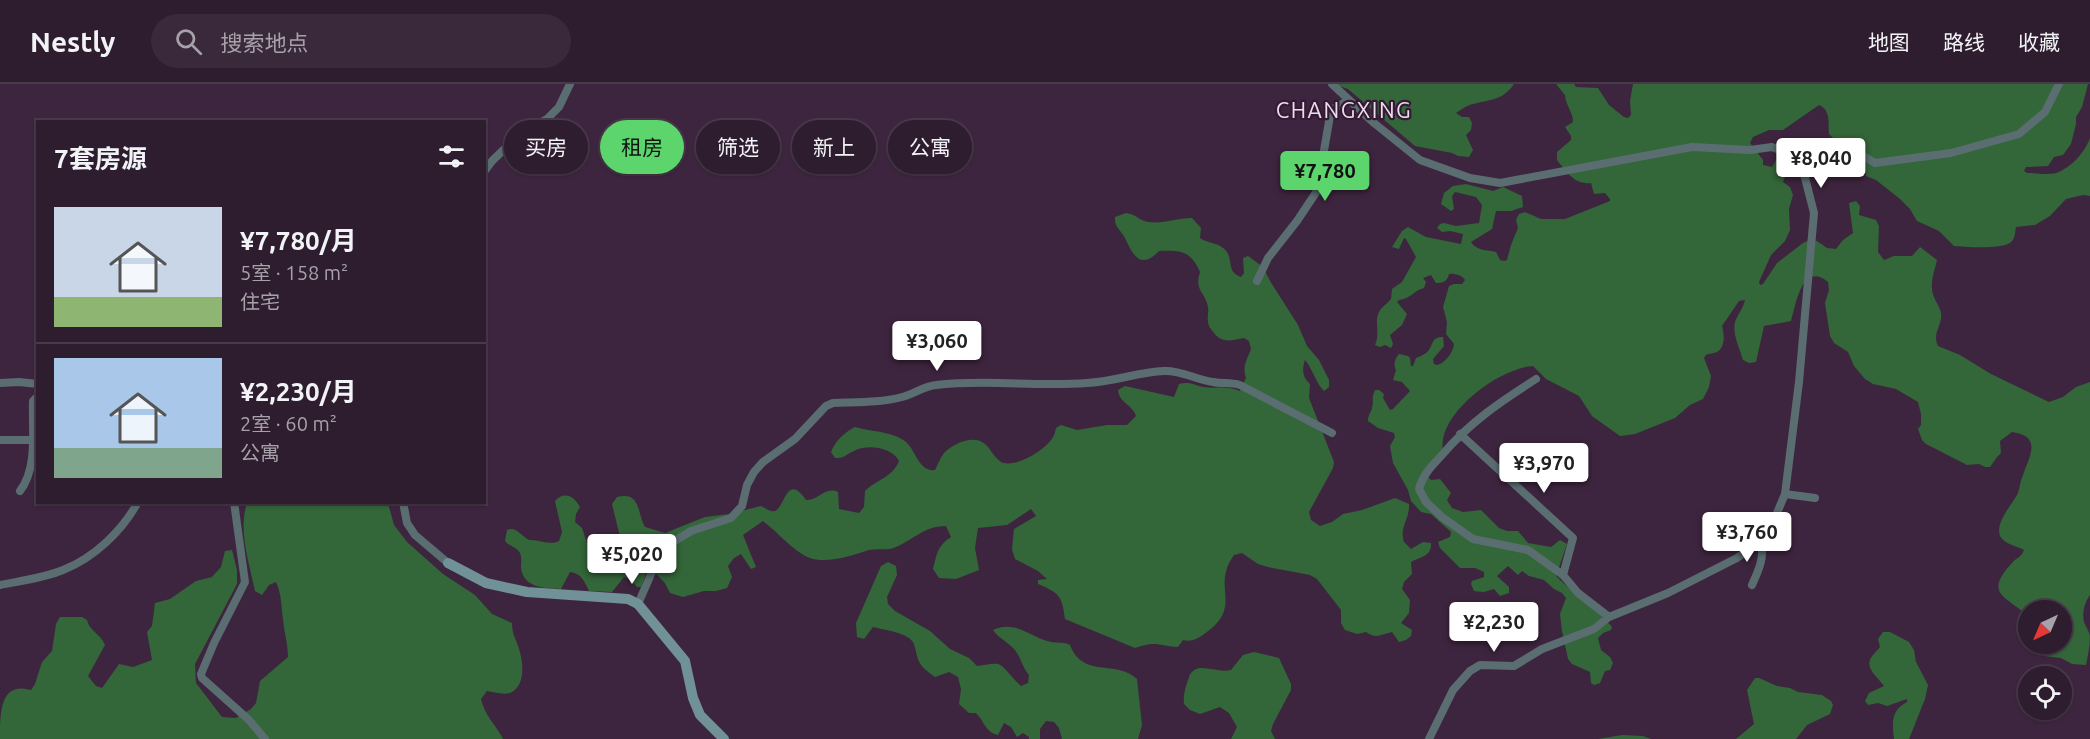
<!DOCTYPE html>
<html lang="zh">
<meta charset="utf-8">
<style>
:root{--surface:#2e1c2f;--page:#3a293b;--text:#f1f3f6;--muted:#a7a1aa;--line:#493a4b;--accent:#5dd56d}
body{margin:0;font-family:Ubuntu,"Noto Sans SC",sans-serif;background:var(--page);color:var(--text);height:100vh;display:flex;flex-direction:column;font-size:22px;white-space:nowrap}
*{box-sizing:border-box;margin:0}
p{font-size:20px;color:var(--muted)}
.icon{flex:none;width:33px;height:33px;fill:none;stroke:currentColor;stroke-width:2;stroke-linecap:round;stroke-linejoin:round}
.map{position:relative;flex:1;overflow:hidden}
.drawer{position:absolute;left:36px;top:36px;width:450px;height:384px;display:flex;flex-direction:column;background:var(--surface);border-radius:0px;box-shadow:0 2px 4px #0004,0 0 0 2px var(--line)}
.drawer>*{flex:none}
.guide{position:absolute;left:504px;top:36px;width:570px;height:54px;display:flex;gap:12px}
.needle{width:39px;rotate:224deg}
.controls{position:absolute;left:2018px;top:516px;display:grid;gap:12px}
.controls a{display:grid;place-items:center;width:54px;height:54px;border-radius:50%;background:var(--surface);box-shadow:0 2px 4px #0004,0 0 0 2px var(--line);font-size:30px}
.price{position:absolute;translate:-50% -51px;padding:0 14px;border-radius:6px;background:#fff;color:#222;font-size:20px;line-height:39px;filter:drop-shadow(0 2px 3px #0008)}
.price::after{content:'';position:absolute;left:50%;top:36px;width:18px;height:14px;margin-left:-9px;background:inherit;clip-path:polygon(0 0,100% 0,50% 100%)}
.price.current{background:var(--accent);color:#111}
ul{padding:0;list-style:none}
li{display:flex;align-items:center;gap:18px;height:150px;padding:0 18px}
li+li{border-top:2px solid var(--line)}
li span{display:grid;place-items:center;flex:none;width:168px;height:120px;border-radius:0px;color:#555}
li>.icon{margin-inline-start:auto}
span .icon{width:72px;height:72px;fill:#fffc;stroke-width:1}
li b{font-size:26px}
h2{display:flex;justify-content:space-between;align-items:center;height:72px;padding:0 18px;font-size:26px}
.pill{padding:0 21px;border-radius:27px;background:var(--surface);box-shadow:0 2px 4px #0004,0 0 0 2px var(--line);font-size:21px;line-height:54px}
.pill.current{background:var(--accent);color:#111}
header{display:flex;align-items:center;gap:36px;box-sizing:border-box;height:84px;padding:0 30px;background:var(--surface);border-bottom:2px solid var(--line)}
header strong{font-size:28px}
nav{display:flex;gap:33px;margin-inline-start:auto;font-size:21px}
.search{width:420px;height:54px;background:var(--page);display:flex;align-items:center;gap:15px;box-sizing:border-box;padding:0 21px;border-radius:33px;color:var(--muted);font-size:22px}
.map>svg:first-child{display:block}
.green{fill:#336639}
.lines{fill:none;stroke-linecap:round;stroke-linejoin:round}
.street{stroke:#5a6e71;stroke-width:8}
.secondary{stroke:#709296;stroke-width:10}
.labels{text-anchor:middle;dominant-baseline:central;stroke-width:4.5;stroke-linejoin:round;paint-order:stroke}
.quarter-label{font-size:22px;letter-spacing:1.5px;fill:#ecdcec;stroke:#341b34}
</style>
<header>
<strong>Nestly</strong>
<div class="search"><svg class="icon" aria-label="search" viewBox="0 0 24 24"><circle cx="10" cy="10" r="6"/><path d="M15 15l6 6"/></svg>搜索地点</div>
<nav><a>地图</a><a>路线</a><a>收藏</a></nav>
</header>
<div class="map">
<svg width="2090" height="655" viewBox="0 0 2090 655">
<rect width="100%" height="100%" fill="#3e253f"/>
<path class="green" d="M1333,0h181c-12,17 -23,15 -41,20 -6,1 -12,6 -17,9l6,4h7l3,6 -1,7 -5,5 7,15 -4,7 -11,-1 -6,-3 -37,-7 -67,-57z
M1556,0h18l2,3 22,1 11,17 15,12 4,1 3,-3 -1,-14 3,-17h455l-6,23 -6,10v7l-5,20 -8,11 -9,2 -6,9 -22,1 -2,4 3,2c8,0 22,2 29,0 15,-5 29,-21 34,-35v58l-7,-1 -17,4 -16,17 -15,9 -19,2c-1,5 -1,11 -4,14 -6,9 -47,6 -58,5l-15,-15 -22,-10 -7,-12 -10,-10 -24,-19 -10,-4 -3,-14 -20,-14 -14,-14c-1,-11 2,-24 -10,-29l-36,25h-14l-16,7 -3,6 13,17v5l9,2 4,-7 16,4 2,6 -4,5 -5,2 -2,5 7,5 3,8 -4,14 1,21 -5,11 -14,14 -12,27 1,3 3,-1 14,-21 26,-20 6,-3 8,1 10,7 9,1 7,-9 10,-7 -4,-30 7,-2 4,5 -1,9 17,5 3,6 -1,26 6,8 10,-4h18l8,-9 17,13c-2,9 -6,19 -5,28 0,13 11,18 9,31 -2,10 -8,16 -3,27l22,9 31,19 58,28 14,-5 13,-10 14,-5v213c-6,8 -8,18 -6,27 2,5 5,9 6,14 0,10 -2,19 -4,29l-14,-1 -11,-6 -17,-2 -5,-5 2,-7h20v-34h-33v6c-22,-20 -45,-22 -16,-53 4,-5 10,-6 12,-13 -7,-4 -20,-6 -24,-14 -5,-14 12,-31 18,-43 2,-6 2,-12 5,-18 6,-18 20,-39 -11,-43l-12,9 1,12 -4,4 -7,10h-5l-6,-3 -12,1 -41,-21 -4,-4 -4,-11 3,-4v-11l-3,-12 -22,-13 -23,-5 -8,-5 -11,-13 -6,-14 -14,-9 -4,-7 -5,-33 4,-13 -1,-8c-26,-21 -32,22 -37,39l-27,5 -8,36 -7,1 -6,-3c-3,-11 -11,-26 -8,-38 2,-7 8,-13 10,-22l-6,1 -17,25c2,7 4,21 -5,26 -4,2 -8,1 -11,3l-2,3 7,18 -2,11 -6,12 -13,6 -15,13 -40,16 -15,2 -28,-20 -13,-20 -33,-17 -13,-13c-32,2 -84,40 -90,73 -1,6 0,13 0,19l-16,18 4,4 9,-1 11,14 -4,7 5,8 11,4 18,-2 18,18 8,3h11l10,12 23,4 9,-7 7,4 -11,32c18,18 40,32 56,51l-1,3 -8,3 -5,5 3,12 9,7 3,6 -3,7 -5,1 -5,12 -6,2 -3,-2 -1,-11 -18,-8 -4,-5 -6,-28 -2,-17 6,-16 -4,-5 -8,-4 -10,-9 -15,-4 -7,-5 -4,4 -10,-9 -11,10 12,11v6l-9,3 -6,-7 -10,3 -10,-1 -3,-7 1,-3 12,-4v-5l-9,-4h-15l-20,-20 -2,-6 12,-5 1,-5 -20,-18 -10,-2 -10,-11 -3,-11 -15,-27 -3,-17 5,-9 -1,-4 -16,-5 -10,-7c0,-7 3,-8 4,-13 2,-8 -1,-10 3,-18h4l5,4 -1,4 7,12 3,-1 17,-18 -8,-9 -9,-2 3,-10c-3,-5 -1,-12 3,-16l9,2 2,2 1,8h2l3,-8c5,-2 10,-4 13,-8 5,-8 3,-13 14,-13l1,9 -11,13 1,5 3,1c8,-2 16,-12 17,-21l-8,-10 1,-12 -4,-15 6,-21 5,-2h8l3,-4c-3,-5 -11,-7 -16,-6 -2,8 -6,9 -13,9l-5,-8 -8,3 3,4 -2,6c-11,3 -12,10 -25,12l-2,2 10,12 -5,11 -12,10 3,9 -2,4 -6,-3 -5,2 -5,-2c6,-13 -2,-23 5,-35 3,-4 8,-7 11,-11l1,-10 10,-7 14,-25 -10,-18 -2,-1 -5,11 -7,-2 10,-16 6,-4 18,10 35,7 2,-10 -13,-3 -8,1 -5,-4 3,-4 4,-1 12,3 23,-3 3,-18 -6,-8 -21,-5 -3,4 2,13 -3,2 -10,-7 3,-11 9,-7 13,-2 27,7 10,-4 19,9 1,11 -12,4h-15l-4,18 -21,13c5,9 17,8 25,10l4,8 4,1 3,-1 4,-15 7,-17 -2,-8 3,-6 6,-2 16,7h24l45,-18v-2l-5,-6 -11,1 -3,-11c-17,2 -25,-12 -34,-23v-8l14,-12v-4l-6,-9 8,-5c0,-10 -8,-18 -8,-27z
M1126,129c10,1 14,8 22,9 16,2 28,-4 44,-4l9,10 -1,10c8,6 20,4 27,14 6,10 0,20 14,25l3,-4 -1,-15 5,-2 15,11 7,14 28,44 9,21 12,14 10,20v7l-5,4c-9,-9 -11,-22 -19,-31 -3,9 -3,17 5,24l-1,14 25,64 -1,6 -24,44 2,8 9,6 12,-4 11,-8 19,-4 33,-12 14,6c1,15 -10,23 -5,38l7,7 12,-7 8,1c1,13 -10,14 -20,19l1,12 -8,8 -2,7 8,11 -1,13 -8,10 11,7 -1,6 -5,4 -7,2 -7,-10c-12,3 -16,7 -26,0l-9,2 -12,-4 -4,-7v-13l-24,-31 -7,-4 -42,-8 -10,-3 -16,-11 -8,2c-24,33 11,51 -30,79 -7,5 -12,8 -21,6l-5,7c-19,-1 -22,-7 -43,1l-70,-29c-3,-24 -6,-26 -27,-35v-4l9,-1 -9,-8 -23,-12 -3,-10 2,-20 22,-13 -5,-7 -24,16 -29,3 -3,20 4,22 -23,9 -17,-1 -6,-9c4,-15 4,-23 18,-32l-5,-11c-22,0 -31,13 -50,21 -9,4 -18,1 -27,3 -19,6 -49,17 -67,4 -14,-9 -26,-23 -39,-33l-20,14 13,32 -5,2 -10,-15 -7,4 -6,8 4,11 -5,11 -11,3h-12l-21,6 -13,-4 -5,-10 -10,-10 -8,-2 -6,16h-4l-7,-8 -6,-2 -12,15 -23,-1c-4,-9 -8,-18 -19,-19l-9,17c-15,-1 -37,0 -40,-21 0,-5 1,-10 -1,-15 -3,-6 -11,-7 -15,-12l2,-11c9,-4 14,6 22,10 10,-1 21,6 30,1l3,-9 -7,-31c9,-10 19,-5 25,6l-4,7 -1,8 7,6 5,15c13,7 25,7 33,-6l-8,-33 5,-7c24,-6 20,16 28,30l20,6 40,-16 24,-3 32,-8c4,2 9,6 14,5 10,-4 12,-39 31,-11 12,1 19,-14 32,-8l1,17 20,4 5,-6 1,-16c12,-12 27,-13 34,-30 -6,-13 -30,-17 -43,-11 -9,3 -11,9 -21,8l-4,-6c4,-11 14,-20 24,-25 16,5 38,4 51,15 10,9 13,30 29,28 3,-6 5,-12 9,-17 7,-8 27,-18 38,-11 8,4 11,15 19,20 14,7 46,-13 52,-25 2,-3 2,-6 3,-9l5,-3 16,5 30,-5h20l9,-9c-3,-11 -17,-13 -18,-26l7,-4 49,11 5,-13c12,-3 14,1 25,3 13,2 23,-2 36,4l6,-13c-4,-12 1,-18 5,-29l-2,-8 -5,-3c-11,2 -22,6 -30,-5 -3,-4 -6,-7 -6,-12 -1,-5 1,-9 0,-14 -3,-16 -14,-16 -8,-35 -9,-21 -19,-22 -41,-21 -18,19 -26,5 -34,-13 -4,-8 -11,-11 -10,-21z
M247,419h141l6,22 13,17 36,32 32,21 17,19 20,9c0,10 3,14 6,23 5,13 9,40 -8,47 -7,2 -17,-1 -23,-2l-6,8c5,19 14,24 22,40h-503c0,-27 0,-58 31,-49l4,-6 7,-22 10,-11 4,-27 4,-7h22l5,3c2,11 14,14 18,25l-17,31 8,10 6,2 17,-24 14,3 19,-7 -5,-28 5,-6 3,-23 15,-4 26,-18 16,-4 9,-10 4,-16 7,-1 5,20v14l-42,80 1,19 26,34 14,1 15,-9 5,-6 4,-22 28,-24c0,-13 -4,-25 -5,-38 -2,-13 -1,-24 -7,-37l-7,3 -7,10 -7,-4c-6,-29 -17,-60 -8,-88z
M888,478l8,4 1,9 -10,22 1,7 7,7 35,20 20,18 19,9 8,8c6,0 15,-3 21,-2 7,2 16,17 23,22l7,-3 1,-8c-6,-7 -7,-14 -12,-22 -5,-9 -18,-14 -24,-23 21,-10 35,5 54,11 9,3 15,0 23,4 13,34 46,14 67,34l5,46 -4,14h-76l-3,-11 -5,-6 -8,-1 -6,8v10h-11v-2l-6,-4 -6,4 -6,-10 -7,-4 -6,12c-13,-3 -13,-13 -22,-22h-7l-10,-9 2,-15 -3,-12 -9,-5 -14,5c-7,-5 -16,-11 -18,-21 -1,-4 -2,-10 -4,-14 -7,-10 -29,-12 -40,-15l-9,12 -7,-2 -1,-14 25,-57z
M1883,548h7l19,10 5,8 2,12 12,23 -3,14 -16,40h-15c-2,-16 -3,-29 13,-37v-3l-20,7 -9,-3 -10,2 -3,-4 4,-8 15,-7c-6,-9 -22,-19 -11,-31 2,-3 5,-5 7,-8l-2,-8z
M1254,568l25,6 12,26v6l-18,34 -2,7 4,8h-44l6,-12 -8,-14 -9,-6 -20,7 -10,-4 -6,-6c-1,-9 1,-15 4,-24 6,-22 26,-6 43,-10l12,-15z
M1755,594h4l18,8 13,2 8,4 24,3 9,6 2,4 -3,9 -23,11 -11,14h-60l18,-15 -7,-34z
M1622,651l21,1 8,3h-53z"/>
<g class="lines">
<path class="street" d="M1332,0l42,39 46,37 50,18 30,5 192,-36 58,3 22,-3 18,7 12,12 12,47 -15,169 -14,112 -8,19 -17,28 -23,17 -69,35 -59,24 -15,12 -52,20 -28,17 -34,-1 -10,6 -17,19 -24,49
M1781,66l18,-3 9,2 33,-6 34,20 76,-10 68,-19 26,-22 14,-28
M484,88l8,-11 29,-28 26,-14 12,-12 11,-23
M1257,197l11,-23 29,-37 20,-30 14,-81 18,-10
M1536,295c-36,23 -66,43 -94,76 -10,11 -19,19 -23,34l7,13 16,15 31,22 55,11 35,25 15,18 31,24
M0,299l19,-1 19,2
M1460,350l113,104 -10,37
M0,356h32
M20,407c18,-23 12,-62 13,-90l5,-5
M1785,410l30,4
M234,418l11,80 -31,61 -13,31 1,4 47,42 16,19
M403,418l4,21 8,12 33,28
M0,501c20,-4 44,-7 63,-15 31,-12 59,-39 75,-68
M1752,501c6,-13 14,-30 8,-44
M638,520l24,-55 29,-18 40,-13 11,-12 5,-21 7,-13 9,-10 32,-23 31,-33 7,-3c23,-1 47,0 69,-6 12,-3 22,-11 34,-12 50,-6 101,2 151,-2 26,-1 51,-11 77,-12 17,-1 32,9 49,11 9,2 17,0 27,3l92,48"/>
<path class="secondary" d="M448,479l38,20 41,9 101,7 10,5 47,57 8,37 7,17 24,24"/>
</g>
<g class="labels">
<g class="quarter-label">
<text x="1344" y="25">CHANGXING</text>
</g>
</g>
</svg>
<div class="controls">
<a><svg class="needle" viewBox="-14 -14 28 28"><path d="M0-13l5 13h-10z" fill="#e53935"/><path d="M0 13l5-13h-10z" fill="#a7a1aa"/></svg></a>
<a><svg class="icon" aria-label="locate" viewBox="0 0 24 24"><circle cx="12" cy="12" r="6"/><path d="M12 2v4M12 18v4M2 12h4M18 12h4"/></svg></a>
</div>
<b class="price" style="left:1821px;top:105px">¥8,040</b>
<b class="price current" style="left:1325px;top:118px">¥7,780</b>
<b class="price" style="left:937px;top:288px">¥3,060</b>
<b class="price" style="left:1544px;top:410px">¥3,970</b>
<b class="price" style="left:1747px;top:479px">¥3,760</b>
<b class="price" style="left:632px;top:501px">¥5,020</b>
<b class="price" style="left:1494px;top:569px">¥2,230</b>
<div class="guide">
<a class="pill">买房</a>
<a class="pill current">租房</a>
<a class="pill">筛选</a>
<a class="pill">新上</a>
<a class="pill">公寓</a>
</div>
<section class="drawer">
<h2>7套房源<svg class="icon" aria-label="filters" viewBox="0 0 24 24"><path d="M4 7h16M4 17h16"/><circle cx="9" cy="7" r="2"/><circle cx="15" cy="17" r="2"/></svg></h2>
<ul>
<li><span style="background:linear-gradient(#c9d6e8 75%,#8fb573 0)"><svg class="icon" aria-label="home" viewBox="0 0 24 24"><path d="M3 11l9-7 9 7M6 9v11h12V9"/></svg></span><div><b>¥7,780/月</b><p>5室 · 158 m²</p><p>住宅</p></div></li>
<li><span style="background:linear-gradient(#a9c7e8 75%,#7fa58c 0)"><svg class="icon" aria-label="home" viewBox="0 0 24 24"><path d="M3 11l9-7 9 7M6 9v11h12V9"/></svg></span><div><b>¥2,230/月</b><p>2室 · 60 m²</p><p>公寓</p></div></li>
</ul>
</section>
</div>
